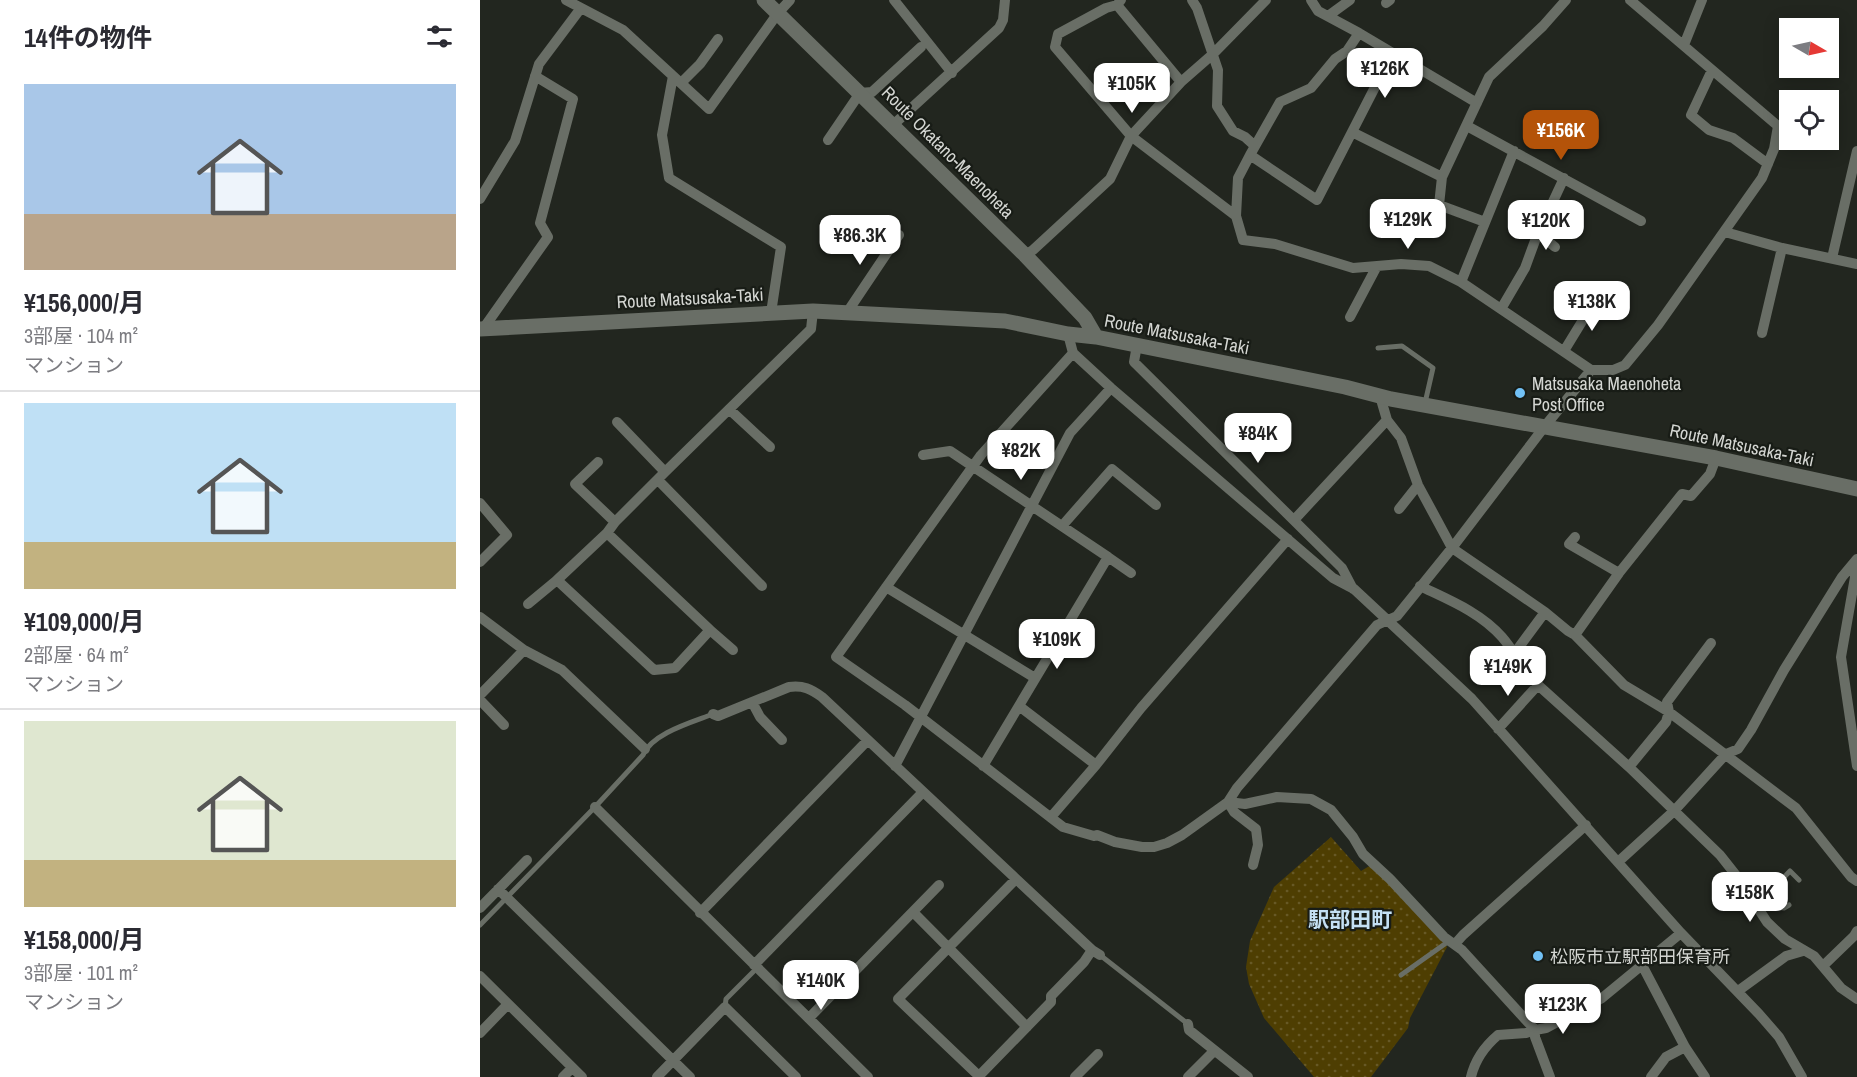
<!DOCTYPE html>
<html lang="ja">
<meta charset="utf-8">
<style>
:root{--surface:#fff;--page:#f2f2f3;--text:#2b2b33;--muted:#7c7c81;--line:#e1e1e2;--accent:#b45309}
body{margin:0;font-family:"Archivo Narrow","Noto Sans JP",sans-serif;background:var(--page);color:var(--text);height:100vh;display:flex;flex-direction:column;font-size:22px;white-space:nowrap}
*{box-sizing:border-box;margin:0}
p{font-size:20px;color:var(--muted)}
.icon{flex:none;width:33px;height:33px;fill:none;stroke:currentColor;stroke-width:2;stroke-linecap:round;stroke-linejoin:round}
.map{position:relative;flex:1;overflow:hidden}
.drawer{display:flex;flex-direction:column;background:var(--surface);width:480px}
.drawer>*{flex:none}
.needle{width:39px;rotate:99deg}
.fabs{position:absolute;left:1299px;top:18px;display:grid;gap:12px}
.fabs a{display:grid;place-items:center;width:60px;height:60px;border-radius:0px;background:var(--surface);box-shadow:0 3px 15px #0003;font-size:30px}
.price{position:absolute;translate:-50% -51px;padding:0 14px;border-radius:12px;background:#fff;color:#222;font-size:20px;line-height:39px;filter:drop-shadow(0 2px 3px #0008)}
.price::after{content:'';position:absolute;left:50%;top:36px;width:18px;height:14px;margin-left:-9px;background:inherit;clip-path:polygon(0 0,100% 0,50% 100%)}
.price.on{background:var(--accent);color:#fff}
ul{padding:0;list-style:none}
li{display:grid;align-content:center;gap:12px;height:318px;padding:0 24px}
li+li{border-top:2px solid var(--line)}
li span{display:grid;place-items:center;height:186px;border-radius:0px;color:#555}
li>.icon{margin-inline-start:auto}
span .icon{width:108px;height:108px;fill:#fffc;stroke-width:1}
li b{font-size:26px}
h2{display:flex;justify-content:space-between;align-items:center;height:72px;padding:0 24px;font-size:26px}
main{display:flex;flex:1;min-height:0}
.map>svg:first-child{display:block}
.green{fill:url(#green-dots)}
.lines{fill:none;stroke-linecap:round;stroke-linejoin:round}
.lane{stroke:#696e66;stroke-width:5}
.street{stroke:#696e66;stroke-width:10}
.secondary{stroke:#696e66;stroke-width:15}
.poi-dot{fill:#72c1f5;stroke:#181c16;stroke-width:2}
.labels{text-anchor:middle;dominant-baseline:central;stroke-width:4.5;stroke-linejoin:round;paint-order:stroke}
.street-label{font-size:18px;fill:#d4d6d2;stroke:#181c16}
.poi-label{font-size:18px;fill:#d4d6d2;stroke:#181c16;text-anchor:start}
.quarter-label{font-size:21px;font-weight:bold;fill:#c4e0f4;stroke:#181c16}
</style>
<main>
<section class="drawer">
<h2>14件の物件<svg class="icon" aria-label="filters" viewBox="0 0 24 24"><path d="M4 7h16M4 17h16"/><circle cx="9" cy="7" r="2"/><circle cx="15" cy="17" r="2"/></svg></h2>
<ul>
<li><span style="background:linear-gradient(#a9c7e8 70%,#b9a48a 0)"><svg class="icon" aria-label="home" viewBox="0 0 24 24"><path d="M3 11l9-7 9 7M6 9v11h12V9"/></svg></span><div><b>¥156,000/月</b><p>3部屋 · 104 m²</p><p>マンション</p></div></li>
<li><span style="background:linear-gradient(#bfe0f5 75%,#c2b280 0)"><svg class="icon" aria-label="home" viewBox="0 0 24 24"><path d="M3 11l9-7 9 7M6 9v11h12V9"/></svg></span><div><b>¥109,000/月</b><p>2部屋 · 64 m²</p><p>マンション</p></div></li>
<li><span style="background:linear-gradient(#dfe7d0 75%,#c2b280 0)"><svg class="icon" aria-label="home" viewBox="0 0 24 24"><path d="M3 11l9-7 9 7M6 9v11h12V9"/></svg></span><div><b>¥158,000/月</b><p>3部屋 · 101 m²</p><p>マンション</p></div></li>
</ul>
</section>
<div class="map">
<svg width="1377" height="1077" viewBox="0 0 1377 1077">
<defs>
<pattern id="green-dots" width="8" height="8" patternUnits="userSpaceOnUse" patternTransform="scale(1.5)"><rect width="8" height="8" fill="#4e3e02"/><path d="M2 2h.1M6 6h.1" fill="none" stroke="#675926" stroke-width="1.8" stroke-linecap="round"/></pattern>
</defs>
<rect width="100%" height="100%" fill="#22261f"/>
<path class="green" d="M851,837l30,34 10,-6 72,75 4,7 -37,71 -2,10 -37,49h-57l-50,-59 -15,-34 -3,-17 4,-26 24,-54z"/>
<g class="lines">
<path class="lane" d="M898,348l24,-2 31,22 -8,35
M1286,896l7,11 11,1 5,-3
M1277,906l33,-35 9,9
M0,925l115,-118 48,-52c9,-22 50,-33 70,-41
M620,955l88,69
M921,975l48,-34
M245,1007l1,-8 31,-31"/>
<path class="street" d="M86,0l57,30 86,79 69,-96 12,-13
M414,0l58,73
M641,0l-4,5 -11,3 -48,26 -3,13 76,89 105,80 2,-38 12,-23
M712,0l5,8 21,62 -1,36 16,25 12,6 10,9
M831,0l7,11 41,22
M906,3l4,-3
M637,5l64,77
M848,16l22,-16
M1204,45l18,-45
M1232,70l-21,45 18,15 24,8 35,26
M193,76l-11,59 7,43 112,69 -10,66
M201,83l19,-19 18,-25
M413,125l106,-97 4,-8 2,-20
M987,126l174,95
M872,132l40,-78
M348,140l32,-47 12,-1 49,-45
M962,177l-90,-45 -35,68 -67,-45 30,-53 31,-14 24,-29 12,-8 12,-18 118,70
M0,199l35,-58 24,-77 42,-56
M756,216l7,24 32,4 78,24 48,-4 28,2 32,16 53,-131
M1005,222l-46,-17 3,-28 47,-100 54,-51 23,-26
M1245,232l57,16 75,16
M1058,233l17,14
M545,255l8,-5 77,-71 21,-43 50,-54 32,-28 53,-54
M1352,258l25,-107
M981,282l130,88
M1021,309l24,-41 11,-30 28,-60
M366,314l53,-79
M870,317l27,-51
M3,329l65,-92 -8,-14 33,-124 -38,-23
M1282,333l20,-85
M588,334l5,19 38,35 222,190 21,11 118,110 209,234 78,81 20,23 23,40
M657,345l-3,17 208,206 11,21
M1084,351l33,-54
M593,353l-92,102 -145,202 69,48 158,122 31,9 3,-1 18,7 27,5h12l13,-4 15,-8 46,-33 9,-14 140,-163 20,-9 55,-68 93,-122 46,-56h22l12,-5 33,-40 104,-147 12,-29 4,-23 -148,-126
M900,396l7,24 14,18 17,47 34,63 93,64 23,19 7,4 49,50 45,27 127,96 55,69 6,4
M250,410l40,37
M137,422l48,50
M443,455l27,-4 158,106
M118,462l-23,22 40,38
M178,480l104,106
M0,503l27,32 -27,27
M919,509l19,-24
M814,520l93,-100
M582,526l50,-57 44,36
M127,533l103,97 -35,38 -21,2 -97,-90 50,-47 8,-11 50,-50 146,-143 2,-18
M1095,537l-6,7 50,29
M1373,564l2,13 -14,80 16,109
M940,586c29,14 60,26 82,51 13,15 22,34 36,48l91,82 91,88 19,24 28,43 18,17 29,17 27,32 16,11
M406,587l149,91
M48,604l29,-24
M0,617l44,33 38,20 83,79
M230,630l23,20
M1095,635l44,-62 63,-79 9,2 19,-22 6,-16
M1034,654l31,-42
M0,695l44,-45
M0,700l24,25
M272,702l8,15 22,23
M539,706l77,59 -45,52
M233,714l5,2 71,-29c14,-2 22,2 33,10l270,253 8,5
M1018,729l40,-44
M616,765l45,-57 147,-169
M415,766l175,-333 41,-45
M503,766l125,-209 23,16
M1149,767l37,-45 3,-10 -2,-10 44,-59
M748,802l17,2 32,-7 34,2 20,11 22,27 10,17 27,25 54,58 18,13 73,80 11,-2 56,-30 79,-65
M748,802l6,10 22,17 2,16 -5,20
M115,807l273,270
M1138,862l56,-51 52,-57 12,-5 13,-19 33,-60 58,-93 15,-18
M18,889l192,188
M0,908l47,-48
M433,912l114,115
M220,913l168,-173
M975,944l8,-9 123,-110
M274,965l169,-173
M1162,965l43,82 20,30
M1344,965l30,-29 3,-5
M0,976l102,101
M1258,991l48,-35 17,-5
M329,1018l130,-133
M708,1024l1,6 59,47
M0,1033l28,-29
M499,1076l-81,-77 118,-120
M83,1077l9,-9
M177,1077l68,-70 71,70
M498,1077l73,-75v-6l33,-34 8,-12
M595,1077l23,-23
M708,1077l26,-26
M991,1077c4,-17 14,-31 27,-42l28,-2 9,-3v7l15,40
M1171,1077l15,-20 19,-10"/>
<path class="secondary" d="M284,0l261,255 60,63 11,19
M0,329l333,-18 192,10 63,13 28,3 249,50 46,12 325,59 141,31"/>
</g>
<g class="poi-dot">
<circle cx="1040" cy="393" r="6"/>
<circle cx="1058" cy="956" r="6"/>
</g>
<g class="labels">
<g class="street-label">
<text transform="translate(468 152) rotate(45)">Route Okatano-Maenoheta</text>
<text transform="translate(210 298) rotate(-3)">Route Matsusaka-Taki</text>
<text transform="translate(697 334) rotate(11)">Route Matsusaka-Taki</text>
<text transform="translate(1262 445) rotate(12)">Route Matsusaka-Taki</text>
</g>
<g class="poi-label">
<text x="1052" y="383">Matsusaka Maenoheta<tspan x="1052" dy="21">Post Office</tspan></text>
<text x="1070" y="956">松阪市立駅部田保育所</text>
</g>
<g class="quarter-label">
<text x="870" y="919">駅部田町</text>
</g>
</g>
</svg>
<div class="fabs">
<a><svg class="needle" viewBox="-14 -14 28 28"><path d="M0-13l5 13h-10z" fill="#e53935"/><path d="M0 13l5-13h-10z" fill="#7c7c81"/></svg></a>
<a><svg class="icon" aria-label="locate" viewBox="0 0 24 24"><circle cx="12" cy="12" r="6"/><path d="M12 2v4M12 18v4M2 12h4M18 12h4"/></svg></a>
</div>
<b class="price" style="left:905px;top:99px">¥126K</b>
<b class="price" style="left:652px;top:114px">¥105K</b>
<b class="price on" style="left:1081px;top:161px">¥156K</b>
<b class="price" style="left:928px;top:250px">¥129K</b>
<b class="price" style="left:1066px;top:251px">¥120K</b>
<b class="price" style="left:380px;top:266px">¥86.3K</b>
<b class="price" style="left:1112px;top:332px">¥138K</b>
<b class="price" style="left:778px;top:464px">¥84K</b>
<b class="price" style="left:541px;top:481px">¥82K</b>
<b class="price" style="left:577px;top:670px">¥109K</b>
<b class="price" style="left:1028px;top:697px">¥149K</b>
<b class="price" style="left:1270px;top:923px">¥158K</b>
<b class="price" style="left:341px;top:1011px">¥140K</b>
<b class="price" style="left:1083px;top:1035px">¥123K</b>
</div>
</main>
